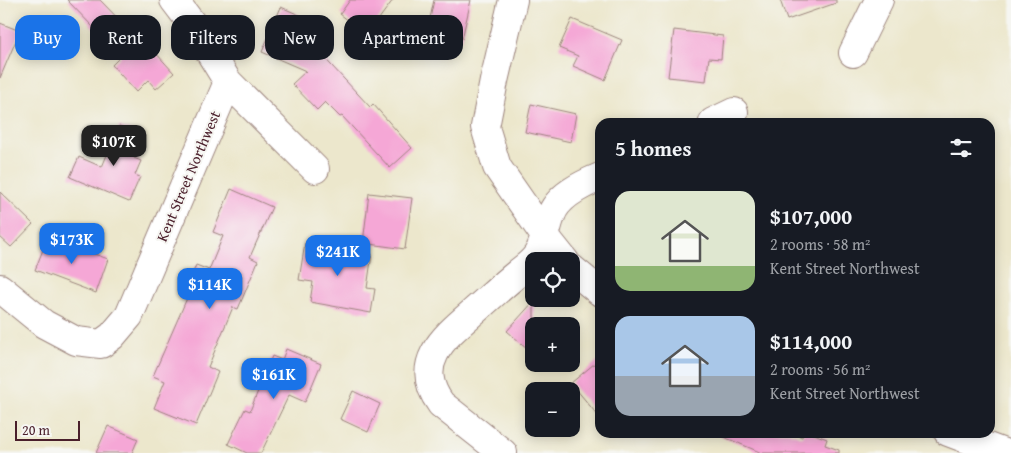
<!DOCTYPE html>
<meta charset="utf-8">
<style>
:root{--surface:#171b24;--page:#242831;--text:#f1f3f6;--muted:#9ea1a6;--accent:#1a73e8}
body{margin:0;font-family:"Gentium Book Plus",serif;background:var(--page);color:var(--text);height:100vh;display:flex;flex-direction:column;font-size:19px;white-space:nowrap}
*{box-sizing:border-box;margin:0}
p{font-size:16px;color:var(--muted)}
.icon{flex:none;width:28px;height:28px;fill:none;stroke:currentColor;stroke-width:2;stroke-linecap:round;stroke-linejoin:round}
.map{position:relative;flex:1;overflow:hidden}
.details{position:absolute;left:595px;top:118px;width:400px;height:320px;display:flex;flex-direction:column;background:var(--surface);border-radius:15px;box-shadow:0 2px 12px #0003}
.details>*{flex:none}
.hud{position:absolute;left:15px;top:15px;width:475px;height:45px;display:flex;gap:10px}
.controls{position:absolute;left:525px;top:252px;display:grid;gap:10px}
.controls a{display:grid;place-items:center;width:55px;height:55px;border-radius:10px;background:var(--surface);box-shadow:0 2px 12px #0003;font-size:25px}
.scale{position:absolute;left:15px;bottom:12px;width:65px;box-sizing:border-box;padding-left:5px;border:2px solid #4a1f2b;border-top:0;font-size:14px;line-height:18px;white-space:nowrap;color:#4a1f2b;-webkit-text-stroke:4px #f6f6f2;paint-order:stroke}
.price{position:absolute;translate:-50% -42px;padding:0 11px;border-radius:10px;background:var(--accent);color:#fff;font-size:16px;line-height:32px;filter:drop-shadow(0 1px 2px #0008)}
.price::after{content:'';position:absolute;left:50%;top:30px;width:15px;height:11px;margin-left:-8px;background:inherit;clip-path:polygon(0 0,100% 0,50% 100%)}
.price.on{background:#222;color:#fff}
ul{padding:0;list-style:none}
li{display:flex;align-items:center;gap:15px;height:125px;padding:0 20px}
li span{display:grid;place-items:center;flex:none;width:140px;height:100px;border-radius:15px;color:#555}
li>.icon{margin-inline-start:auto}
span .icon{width:60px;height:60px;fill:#fffc;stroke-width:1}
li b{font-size:21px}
h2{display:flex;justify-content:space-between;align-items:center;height:60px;padding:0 20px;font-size:21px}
.pill{padding:0 18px;border-radius:15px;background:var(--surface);box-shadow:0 2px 12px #0003;font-size:18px;line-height:45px}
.pill.on{background:var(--accent);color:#fff}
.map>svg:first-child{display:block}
.building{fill:#f5a7d6}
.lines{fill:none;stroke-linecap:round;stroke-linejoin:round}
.minor-casing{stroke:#9b837c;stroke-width:30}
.minor{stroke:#fff;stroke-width:28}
.labels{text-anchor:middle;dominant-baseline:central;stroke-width:4;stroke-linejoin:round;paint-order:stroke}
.street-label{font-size:15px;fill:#4a1f2b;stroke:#f6f6f2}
</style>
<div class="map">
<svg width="1011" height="453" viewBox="0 0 1011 453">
<rect width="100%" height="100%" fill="#f6f6f2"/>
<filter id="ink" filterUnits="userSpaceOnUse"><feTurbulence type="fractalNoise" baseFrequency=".02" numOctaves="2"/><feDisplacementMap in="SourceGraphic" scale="10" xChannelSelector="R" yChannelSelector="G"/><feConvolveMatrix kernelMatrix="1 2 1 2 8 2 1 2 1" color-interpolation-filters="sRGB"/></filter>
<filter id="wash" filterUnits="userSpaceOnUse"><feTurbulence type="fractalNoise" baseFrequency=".0096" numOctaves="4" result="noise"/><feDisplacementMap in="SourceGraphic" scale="20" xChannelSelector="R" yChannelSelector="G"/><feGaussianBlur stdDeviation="1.12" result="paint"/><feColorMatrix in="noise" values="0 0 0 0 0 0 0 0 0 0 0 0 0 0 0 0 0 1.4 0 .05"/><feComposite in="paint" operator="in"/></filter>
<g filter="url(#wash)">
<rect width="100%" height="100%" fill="#ece7cc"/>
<g id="blocks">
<path class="building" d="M67,0h33l33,34 3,-3 38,42 -18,16 -8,-9 -12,12 -24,-27 9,-9z
M350,0h43l-26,35 -27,-21z
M434,0h37l-9,39 -35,-7z
M780,0h56v3l-49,17z
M281,7l32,14 -7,17 64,69 3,-3 39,44 -22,20 -48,-52 -2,1 -15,-15 -8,8 -25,-26 14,-13 -44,-19z
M572,19l50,21 -17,40 -32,-14 5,-10 -19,-8z
M0,23l20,8 -20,47z
M674,30l49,6 -2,23 -12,-1 -3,23 -38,-4z
M531,104l45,10 -5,28 -46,-10z
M119,126l24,10 -9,22 7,3 -6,14 5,2 -11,25 -59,-25 9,-20 23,10z
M231,189l41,18 -22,50 8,4 -20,48 -5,-2 -25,60 10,5 -22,53 -42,-17 11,-27 -12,-5 38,-87 -4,-2 9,-22 13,5 14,-34 -10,-4z
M0,192l33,32 -22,23 -11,-10z
M369,193l43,5 -7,51 -42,-6z
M48,237l60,22 -12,34 -61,-23z
M305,243l67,11 -5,34 8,1 -4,24 -61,-11 3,-20 -14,-2z
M534,301v53l-27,-23z
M286,349l35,15 -16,38 -16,-7 -28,58h-14l-19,-9 17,-35 5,2 22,-55 10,4z
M600,359v59l-29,-35z
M353,391l27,13 -12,28 -28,-13z
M108,426l30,13 -6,14h-36z
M712,432h76l14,5 2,-5h5l18,7 -2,6 14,5v3h-77z"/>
</g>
</g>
<g filter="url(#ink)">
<use href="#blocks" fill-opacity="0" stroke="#9b837c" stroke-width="1"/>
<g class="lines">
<defs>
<path id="minor" d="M174,0l19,25 35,57 87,87
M513,0l-19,81 -9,46 12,40 48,69 20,25
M853,53l26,-53
M713,122l21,-10
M571,268l29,24
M0,288l44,36 32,17 25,3 11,-8 17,-20 99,-234
M948,432l56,21
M503,453l-62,-49c-29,-40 2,-66 31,-91 15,-13 30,-27 46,-40 6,-5 15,-11 19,-18 8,-11 9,-27 14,-39 6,-20 32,-32 49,-39"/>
</defs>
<use href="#minor" class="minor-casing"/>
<use href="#minor" class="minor"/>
</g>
</g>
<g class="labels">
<g class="street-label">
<text transform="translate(188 176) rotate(-67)">Kent Street Northwest</text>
</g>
</g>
</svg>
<div class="controls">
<a><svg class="icon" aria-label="locate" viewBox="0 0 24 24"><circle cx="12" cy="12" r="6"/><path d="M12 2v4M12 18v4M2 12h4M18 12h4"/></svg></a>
<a>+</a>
<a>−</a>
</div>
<div class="scale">20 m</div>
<b class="price on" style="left:114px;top:167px">$107K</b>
<b class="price" style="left:72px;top:265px">$173K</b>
<b class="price" style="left:338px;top:277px">$241K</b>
<b class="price" style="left:210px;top:310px">$114K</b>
<b class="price" style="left:274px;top:400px">$161K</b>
<div class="hud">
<a class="pill on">Buy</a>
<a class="pill">Rent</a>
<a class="pill">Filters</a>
<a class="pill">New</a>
<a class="pill">Apartment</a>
</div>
<section class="details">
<h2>5 homes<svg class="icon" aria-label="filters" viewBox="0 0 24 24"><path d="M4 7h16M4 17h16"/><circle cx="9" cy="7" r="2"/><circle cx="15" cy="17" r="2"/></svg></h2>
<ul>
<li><span style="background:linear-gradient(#dfe7d0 75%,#8fb573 0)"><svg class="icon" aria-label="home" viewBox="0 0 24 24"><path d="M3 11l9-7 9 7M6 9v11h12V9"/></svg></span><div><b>$107,000</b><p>2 rooms · 58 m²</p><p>Kent Street Northwest</p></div></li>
<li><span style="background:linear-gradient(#a9c7e8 60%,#9aa5b1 0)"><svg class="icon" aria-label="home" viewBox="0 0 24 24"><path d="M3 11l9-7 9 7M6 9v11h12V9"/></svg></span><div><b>$114,000</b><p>2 rooms · 56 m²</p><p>Kent Street Northwest</p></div></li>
</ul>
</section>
</div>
